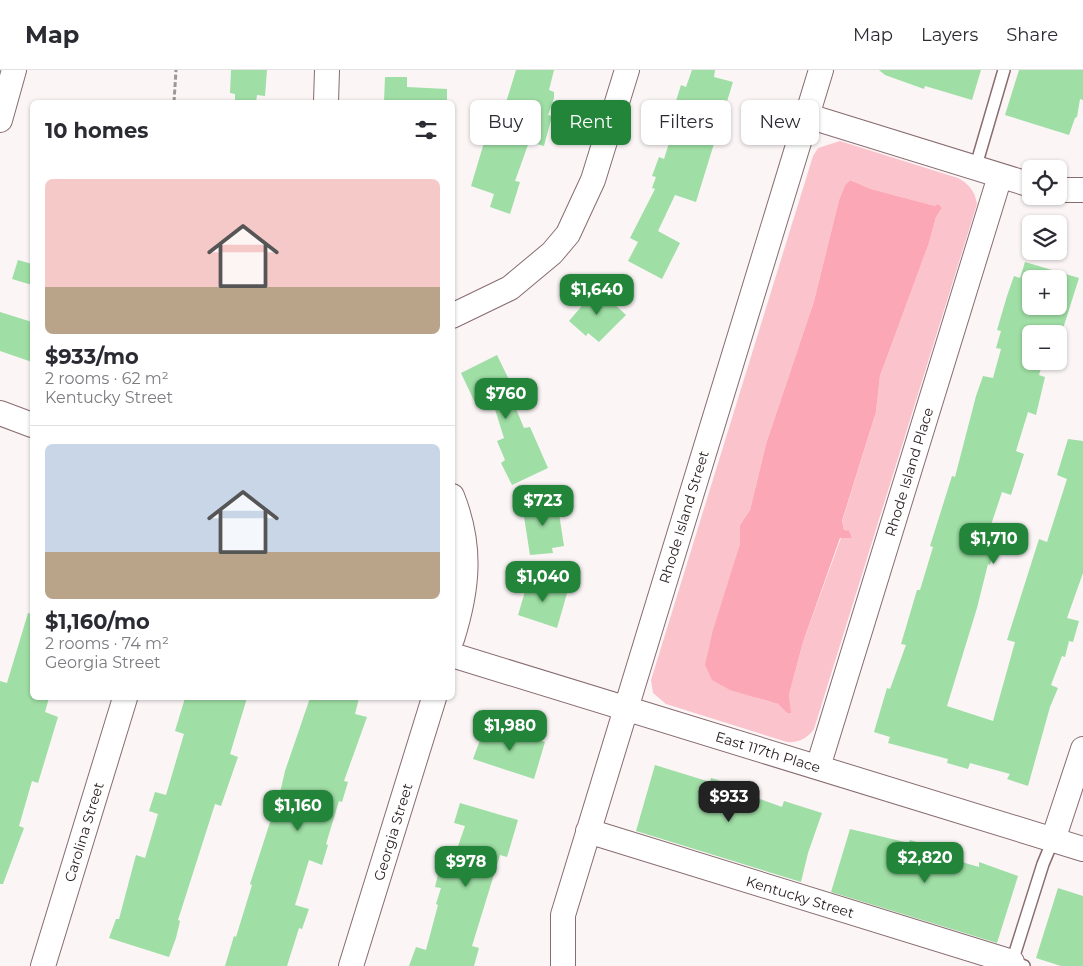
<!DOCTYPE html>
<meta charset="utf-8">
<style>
:root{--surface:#fff;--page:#f2f2f3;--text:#2b2b33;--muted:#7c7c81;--line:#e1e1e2;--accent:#238539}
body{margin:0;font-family:Montserrat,sans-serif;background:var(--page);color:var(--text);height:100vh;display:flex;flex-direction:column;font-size:19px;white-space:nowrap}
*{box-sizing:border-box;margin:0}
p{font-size:16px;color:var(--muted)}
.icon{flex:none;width:28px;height:28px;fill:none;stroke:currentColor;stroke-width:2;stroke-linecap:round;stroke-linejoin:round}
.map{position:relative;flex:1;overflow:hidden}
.sheet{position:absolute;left:30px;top:30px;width:425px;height:600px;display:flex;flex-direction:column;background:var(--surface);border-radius:8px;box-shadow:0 1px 4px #0004}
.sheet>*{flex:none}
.hud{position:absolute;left:470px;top:30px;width:475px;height:45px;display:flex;gap:10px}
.buttons{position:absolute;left:1022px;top:90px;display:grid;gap:10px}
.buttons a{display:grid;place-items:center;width:45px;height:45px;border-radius:8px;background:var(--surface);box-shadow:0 1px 4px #0004;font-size:25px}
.price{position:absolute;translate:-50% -42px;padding:0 11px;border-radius:10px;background:var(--accent);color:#fff;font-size:16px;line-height:32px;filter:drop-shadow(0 1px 2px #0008)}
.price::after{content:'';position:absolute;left:50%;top:30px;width:15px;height:11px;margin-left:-8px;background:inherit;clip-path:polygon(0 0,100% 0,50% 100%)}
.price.active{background:#222;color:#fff}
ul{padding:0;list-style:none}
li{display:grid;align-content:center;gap:10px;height:265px;padding:0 15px}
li+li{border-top:1px solid var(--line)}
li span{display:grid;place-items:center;height:155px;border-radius:8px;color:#555}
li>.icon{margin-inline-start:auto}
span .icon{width:90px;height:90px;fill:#fffc;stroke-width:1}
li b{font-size:21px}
h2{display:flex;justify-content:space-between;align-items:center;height:60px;padding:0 15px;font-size:21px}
.chip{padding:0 18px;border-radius:8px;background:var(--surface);box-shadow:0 1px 4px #0004;font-size:18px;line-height:45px}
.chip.active{background:var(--accent);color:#fff}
header{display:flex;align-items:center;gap:30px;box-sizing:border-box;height:70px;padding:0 25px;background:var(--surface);border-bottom:1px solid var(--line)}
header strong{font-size:24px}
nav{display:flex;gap:28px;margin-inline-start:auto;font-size:18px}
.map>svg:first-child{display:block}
.green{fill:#fbc4cd;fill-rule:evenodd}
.water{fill:#fca7b5}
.building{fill:#9fdea5;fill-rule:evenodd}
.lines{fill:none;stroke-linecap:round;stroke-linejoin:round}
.lane-casing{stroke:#886c70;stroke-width:14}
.street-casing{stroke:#886c70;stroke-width:26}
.path{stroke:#9e9697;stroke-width:3;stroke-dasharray:5 2.5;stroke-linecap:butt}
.lane{stroke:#fff;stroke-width:11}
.street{stroke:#fff;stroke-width:24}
.labels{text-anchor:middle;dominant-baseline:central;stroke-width:4;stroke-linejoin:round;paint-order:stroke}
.street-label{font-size:14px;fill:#2d2223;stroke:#fff}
</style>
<header>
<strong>Map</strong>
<nav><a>Map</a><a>Layers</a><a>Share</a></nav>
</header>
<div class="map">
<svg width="1083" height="896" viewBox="0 0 1083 896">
<rect width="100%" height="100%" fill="#fbf5f6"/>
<path class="green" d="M840,71l118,37c11,6 17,13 19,26l-163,525c-6,9 -16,14 -27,13l-121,-38 -13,-11 -2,-13 162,-524 5,-8zM850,110l21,9 71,19 -6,9 -7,26 -49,133 -4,36 -34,110 2,8 8,7 -11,1 -38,104 -14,53 1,18h-3l-9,-9 -21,-6 -28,-114 11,-40v-19l10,-15 16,-66 48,-143 25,-101 6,-15z"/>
<path class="water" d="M850,110l21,9 64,17 3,-2 4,4 -6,9 -7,26 -49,133 -4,36 -34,109 2,9 5,1 3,7h-12l-37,104 -14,53 2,18h-4l-9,-9 -48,-14 -18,-10 -7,-15 8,-35 27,-86v-19l10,-15 16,-66 48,-143 25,-101 6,-15z"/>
<path class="building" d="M231,0h36l-2,26 -8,-1 -1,7h-21v-8l-5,-1z
M516,0h38l-5,20 5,2v6l-6,17 4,1 -8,30 -15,-4 -14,39 5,1 -10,32 -20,-7 4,-13 -23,-8 21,-70 9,3z
M692,0h23l-1,7 19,5 -37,120 -21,-7 -17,36 22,12 -18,36 -34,-18 10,-19 -8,-4 25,-49 -3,-1 4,-11 -4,-1 7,-19 5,2 13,-42 -2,-1 3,-11 -3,-1 6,-19 5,2z
M879,0h102l-9,30 -47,-14 -1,3 -39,-14z
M1019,0h64v30l-3,-1 -3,18 -2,1 -6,17 -64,-20z
M385,7h22v10l40,2v13h-63z
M18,190l14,4v21l-20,-6z
M1025,192l54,16 -19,60 -1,-4h-28v27h12l-4,14 6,2 -9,38 -8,-3 -12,39 8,3 -13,41 -9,-3 -11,33 11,3 -12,37 -2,-1 -11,44 -30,98 46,15 22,-79 -8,-2 32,-101 8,3 20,-63 -10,-4 11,-36 15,2v132l-16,45 12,3 -6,21 -4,-1 -4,16 -3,-1 -11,29 7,3 -8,19 -22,79 -21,-7 3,-5 -40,-11 -2,6 -21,-6 1,-4 -60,-16 2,-6 -16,-5 13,-44 3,1 16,-44 -5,-1 16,-54h3l13,-43 -3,-1 22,-70 3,1 21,-81 7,-20 10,2 8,-29 -5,-1 5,-17 -4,-1 10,-34 7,-20 6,2zM1031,209h28v27h-28z
M597,218l29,27 -27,27 -11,-9 -2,3 -17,-15z
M0,242l32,10v40l-32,-11z
M497,285l17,35 -5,2 15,36 6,-1 18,41 -36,17 -11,-22 4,-3 -8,-19 7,-3 -12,-38 -15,7 -16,-34z
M557,430l7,46 -12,2 1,5 -23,2 -8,-51z
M529,508l39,12 -11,38 -39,-13z
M28,543l4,1v84h17l-4,14 13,5 -20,66 -6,-2 -13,45 5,2 -21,56h-3v-203l7,2z
M185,628h62l-17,56 8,3 -17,49 -6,-2 -37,116 2,1 -4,17 -7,19 -60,-19 7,-19h3l17,-64 9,3 13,-44 -9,-3 6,-19 11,3 18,-61 -9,-3z
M310,628h49l-4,16 12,3 -23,64 4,1 -6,20 -3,-1 -13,43 2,1 -6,20 -13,-5 -14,45 14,4 -7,20 -3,-1 -12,38h-62l9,-30 2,1 16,-52 -2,-1 24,-74h2l9,-39z
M488,655l57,17 -11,37 -61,-20 7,-19 3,1z
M655,695l55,17 1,-4 40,12 -2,5 33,12 2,-6 38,12 -14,40 -7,29 -165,-51z
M460,733l58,17 -11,37 -7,-2 -28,91 7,2 -5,18h-65l7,-19 10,3 12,-45 -2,-1 5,-16 -6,-1 5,-21 10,3 15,-43 -11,-3z
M850,759l59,14 1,-3 36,11 -2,6 35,10v-5l39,14 -21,67 -166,-51z
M1058,818l25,8v70h-22l-25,-8z"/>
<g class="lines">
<defs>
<path id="lane" d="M975,99l29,-99
M1024,896l-12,-4 31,-98 10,-24"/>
<path id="street" d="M326,32l1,-32
M808,46l223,69
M0,50l14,-50
M1059,120h24
M452,246l58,-28 42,-35 16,-19 25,-54 34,-110
M0,343l32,12
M452,426c20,50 16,92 0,143
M452,585l631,194
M818,697l182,-591
M588,761l424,131
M1053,770l30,-91
M43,896l82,-268
M351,896l83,-268
M563,896v-51l258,-845"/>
</defs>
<use href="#lane" class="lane-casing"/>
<use href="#street" class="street-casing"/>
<path class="path" d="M174,32l2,-32"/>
<use href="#lane" class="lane"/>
<use href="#street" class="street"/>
</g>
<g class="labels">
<g class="street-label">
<text transform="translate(909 402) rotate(-73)">Rhode Island Place</text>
<text transform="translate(684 447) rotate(-73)">Rhode Island Street</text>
<text transform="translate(768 682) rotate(17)">East 117th Place</text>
<text transform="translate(84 762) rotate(-73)">Carolina Street</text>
<text transform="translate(393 762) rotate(-73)">Georgia Street</text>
<text transform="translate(800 827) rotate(17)">Kentucky Street</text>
</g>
</g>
</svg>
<div class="buttons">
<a><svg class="icon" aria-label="locate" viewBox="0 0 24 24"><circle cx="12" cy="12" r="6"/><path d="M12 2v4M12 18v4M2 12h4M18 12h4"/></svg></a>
<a><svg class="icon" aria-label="layers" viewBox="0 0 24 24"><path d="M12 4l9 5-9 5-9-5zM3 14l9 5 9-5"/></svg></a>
<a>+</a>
<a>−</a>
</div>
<b class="price" style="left:597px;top:246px">$1,640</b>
<b class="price" style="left:506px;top:350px">$760</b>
<b class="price" style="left:543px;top:457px">$723</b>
<b class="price" style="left:994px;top:495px">$1,710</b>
<b class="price" style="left:543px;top:533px">$1,040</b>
<b class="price" style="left:510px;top:682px">$1,980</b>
<b class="price active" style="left:729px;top:753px">$933</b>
<b class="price" style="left:298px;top:762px">$1,160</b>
<b class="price" style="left:925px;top:814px">$2,820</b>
<b class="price" style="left:466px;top:818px">$978</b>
<div class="hud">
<a class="chip">Buy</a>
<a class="chip active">Rent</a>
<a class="chip">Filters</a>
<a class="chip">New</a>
</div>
<section class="sheet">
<h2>10 homes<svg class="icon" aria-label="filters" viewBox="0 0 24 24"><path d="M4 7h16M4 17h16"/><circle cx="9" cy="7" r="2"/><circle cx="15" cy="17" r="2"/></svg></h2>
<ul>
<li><span style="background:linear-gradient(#f6c9c9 70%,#b9a48a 0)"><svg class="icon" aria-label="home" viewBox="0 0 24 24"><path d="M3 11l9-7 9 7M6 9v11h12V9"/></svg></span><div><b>$933/mo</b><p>2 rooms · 62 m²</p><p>Kentucky Street</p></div></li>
<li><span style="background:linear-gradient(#c9d6e8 70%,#b9a48a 0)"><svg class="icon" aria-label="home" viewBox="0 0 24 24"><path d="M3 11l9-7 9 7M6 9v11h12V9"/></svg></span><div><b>$1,160/mo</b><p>2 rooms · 74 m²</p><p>Georgia Street</p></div></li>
</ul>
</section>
</div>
